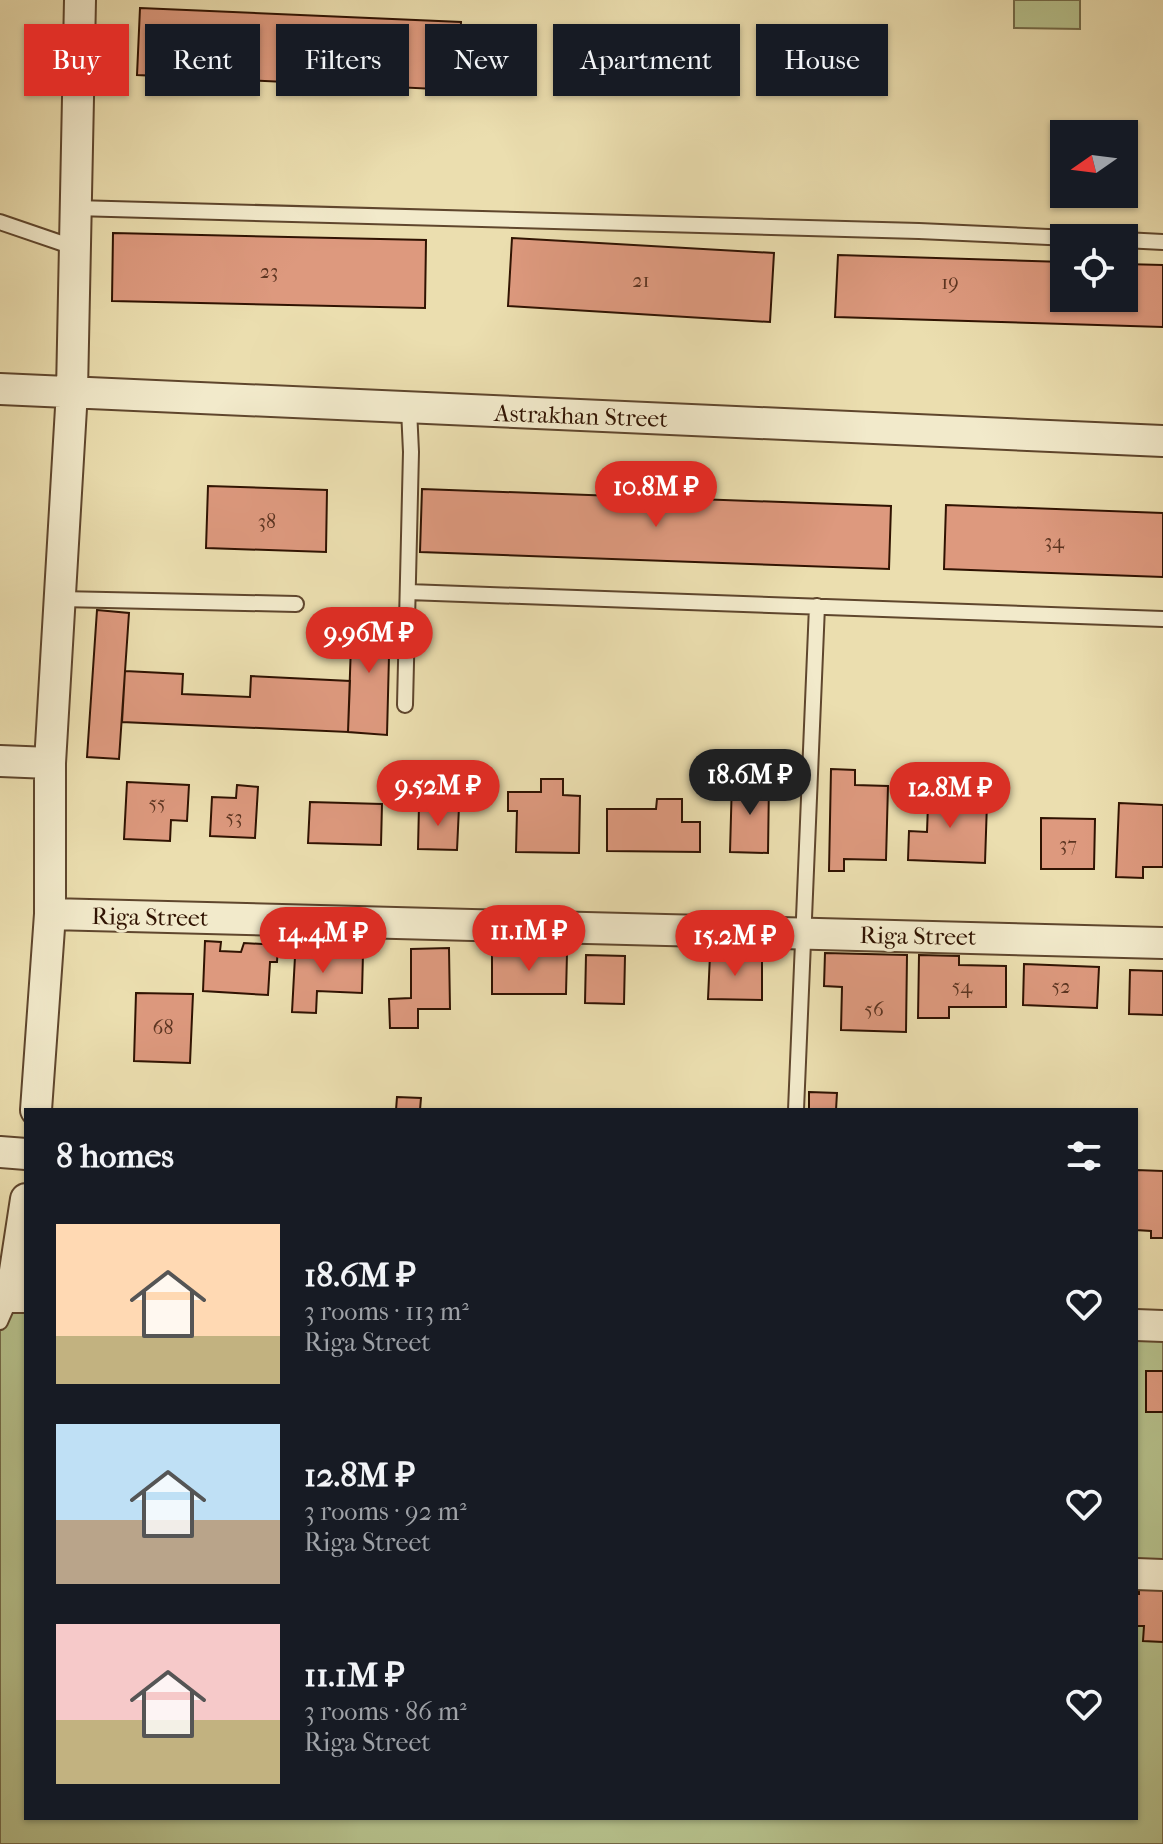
<!DOCTYPE html>
<meta charset="utf-8">
<style>
:root{--surface:#171b24;--page:#242831;--text:#f1f3f6;--muted:#9ea1a6;--accent:#d93025}
body{margin:0;font-family:"IM FELL French Canon",serif;background:var(--page);color:var(--text);height:100vh;display:flex;flex-direction:column;font-size:30px;white-space:nowrap}
*{box-sizing:border-box;margin:0}
p{font-size:26px;color:var(--muted)}
.icon{flex:none;width:44px;height:44px;fill:none;stroke:currentColor;stroke-width:2;stroke-linecap:round;stroke-linejoin:round}
.map{position:relative;flex:1;overflow:hidden}
.side{position:absolute;left:24px;top:1108px;width:1114px;height:712px;display:flex;flex-direction:column;background:var(--surface);border-radius:0px;box-shadow:0 2px 6px #0004}
.side>*{flex:none}
.banner{position:absolute;left:24px;top:24px;width:1116px;height:72px;display:flex;gap:16px}
.needle{width:52px;rotate:256deg}
.fabs{position:absolute;left:1050px;top:120px;display:grid;gap:16px}
.fabs a{display:grid;place-items:center;width:88px;height:88px;border-radius:0px;background:var(--surface);box-shadow:0 2px 6px #0004;font-size:40px}
.price{position:absolute;translate:-50% -68px;padding:0 18px;border-radius:28px;background:var(--accent);color:#fff;font-size:26px;line-height:52px;filter:drop-shadow(0 2px 4px #0008)}
.price::after{content:'';position:absolute;left:50%;top:48px;width:24px;height:18px;margin-left:-12px;background:inherit;clip-path:polygon(0 0,100% 0,50% 100%)}
.price.current{background:#222;color:#fff}
ul{padding:0;list-style:none}
li{display:flex;align-items:center;gap:24px;height:200px;padding:0 32px}
li span{display:grid;place-items:center;flex:none;width:224px;height:160px;border-radius:0px;color:#555}
li>.icon{margin-inline-start:auto}
span .icon{width:96px;height:96px;fill:#fffc;stroke-width:1}
li b{font-size:34px}
h2{display:flex;justify-content:space-between;align-items:center;height:96px;padding:0 32px;font-size:34px}
.chip{padding:0 28px;border-radius:0px;background:var(--surface);box-shadow:0 2px 6px #0004;font-size:28px;line-height:72px}
.chip.current{background:var(--accent);color:#fff}
.map>svg:first-child{display:block}
.green{fill:#b6c18c;stroke:#736a47;stroke-width:2}
.building{fill:#dd997e;stroke:#301302;stroke-width:2}
.lines{fill:none;stroke-linecap:round;stroke-linejoin:round}
.lane-casing{stroke:#5f462d;stroke-width:18}
.street-casing{stroke:#5f462d;stroke-width:34}
.lane{stroke:#f2eacb;stroke-width:14}
.street{stroke:#f2eacb;stroke-width:30}
.labels{text-anchor:middle;dominant-baseline:central;stroke-width:6;stroke-linejoin:round;paint-order:stroke}
.number-label{font-size:20px;fill:#5b3421}
.street-label{font-size:24px;fill:#301302;stroke:#f2eacb}
</style>
<div class="map">
<svg width="1163" height="1844" viewBox="0 0 1163 1844">
<rect width="100%" height="100%" fill="#ebdeaf"/>
<filter id="stains"><feTurbulence type="fractalNoise" baseFrequency=".0025" numOctaves="4"/><feColorMatrix values="0 0 0 0 .2 0 0 0 0 .09 0 0 0 0 .02 0 0 0 .5 -.17"/></filter>
<radialGradient id="worn" r=".72"><stop offset=".6" stop-color="#630" stop-opacity="0"/><stop offset="1" stop-color="#630" stop-opacity=".3"/></radialGradient>
<path class="green" d="M1014,0h66v29l-66,-1z
M0,1297h26v521h1110v-493l27,1v518h-1163z"/>
<path class="building" d="M140,8l321,14 -3,68 -321,-15z
M113,233l313,7 -1,68 -313,-7z
M512,238l262,15 -4,69 -262,-16z
M838,255l226,7v36h60v-34l39,1v62l-328,-10z
M208,486l119,4 -1,62 -120,-4z
M422,489l469,17 -2,63 -469,-17z
M946,505l217,8v64l-219,-8z
M97,610l32,3 -10,146 -32,-2z
M352,615l38,1 -3,119 -39,-3z
M125,671l58,3 -1,20 68,3 1,-21 99,5 -2,51 -226,-10z
M831,769l24,1v15l33,1 -2,74 -42,-1v12h-15z
M929,777l16,1v23l42,1 -2,61 -77,-3 1,-29 18,1z
M541,779h22v16l17,1 -1,57 -63,-1 1,-41h-9v-19h33z
M732,780l37,1 -1,72 -38,-1z
M127,782l62,3 -2,36 -16,-1 -1,21 -46,-2z
M237,785l21,2 -3,51 -45,-2 2,-39 24,1z
M657,799h25v23h18v30l-93,-1v-42h49z
M310,802l72,2 -1,41 -73,-2z
M1119,803l44,2v62h-20v11l-27,-1z
M419,805l40,2 -2,43 -39,-1z
M1041,818l54,1 -1,50h-53z
M296,938l16,1v12l51,2 -1,40 -45,-2 -1,22 -24,-1z
M205,941l16,1 -1,9 21,1 3,-9 34,2 -1,17h-7l-2,33 -65,-4z
M449,948l1,61h-32v19h-28l-1,-29 22,-1v-49z
M492,953h75l-1,41h-74z
M825,953l82,2 -1,77 -65,-2 1,-43 -18,-1z
M586,955l39,1 -1,48 -39,-1z
M710,955l52,2v43l-54,-1z
M919,955l40,1v9l47,1v41h-57v11h-31z
M1024,964l75,3 -2,41 -74,-3z
M1130,970l33,1v44l-34,-1z
M136,993l57,1 -3,69 -56,-2z
M809,1092l28,1 -1,17h-27z
M397,1097l24,1 -1,12h-24z
M1136,1170l27,1v67h-12v-7l-15,-1z
M1146,1371h17v41h-17z
M1139,1584l24,1v57l-20,-1 1,-15h-8v-32h3z"/>
<g class="lines">
<defs>
<path id="lane" d="M75,208l844,23 151,7
M0,222l73,25
M1124,240l39,2
M408,592l755,27
M60,599l236,5
M405,705l6,-253 -2,-43
M796,1110l21,-504
M0,1322l11,-25"/>
<path id="street" d="M0,389l1163,52
M0,761l50,2
M50,914l1113,29
M36,1110l14,-196v-151l22,-372 8,-391
M0,1152l26,2
M26,1199l-15,98h15
M1136,1325l27,1
M1136,1574l27,1"/>
</defs>
<use href="#lane" class="lane-casing"/>
<use href="#street" class="street-casing"/>
<use href="#lane" class="lane"/>
<use href="#street" class="street"/>
</g>
<g class="labels">
<g class="number-label">
<text x="269" y="271">23</text>
<text x="641" y="280">21</text>
<text x="950" y="282">19</text>
<text x="267" y="521">38</text>
<text x="1054" y="541">34</text>
<text x="157" y="803">55</text>
<text x="234" y="817">53</text>
<text x="1068" y="844">37</text>
<text x="962" y="986">54</text>
<text x="1061" y="986">52</text>
<text x="874" y="1009">56</text>
<text x="163" y="1027">68</text>
</g>
<g class="street-label">
<text transform="translate(581 416) rotate(2)">Astrakhan Street</text>
<text transform="translate(150 917) rotate(1)">Riga Street</text>
<text transform="translate(918 936) rotate(1)">Riga Street</text>
</g>
</g>
<rect width="100%" height="100%" filter="url(#stains)"/>
<rect width="100%" height="100%" fill="url(#worn)"/>
</svg>
<div class="fabs">
<a><svg class="needle" viewBox="-14 -14 28 28"><path d="M0-13l5 13h-10z" fill="#e53935"/><path d="M0 13l5-13h-10z" fill="#9ea1a6"/></svg></a>
<a><svg class="icon" aria-label="locate" viewBox="0 0 24 24"><circle cx="12" cy="12" r="6"/><path d="M12 2v4M12 18v4M2 12h4M18 12h4"/></svg></a>
</div>
<b class="price" style="left:656px;top:529px">10.8M ₽</b>
<b class="price" style="left:369px;top:675px">9.96M ₽</b>
<b class="price current" style="left:750px;top:817px">18.6M ₽</b>
<b class="price" style="left:438px;top:828px">9.52M ₽</b>
<b class="price" style="left:950px;top:830px">12.8M ₽</b>
<b class="price" style="left:529px;top:973px">11.1M ₽</b>
<b class="price" style="left:323px;top:975px">14.4M ₽</b>
<b class="price" style="left:735px;top:978px">15.2M ₽</b>
<div class="banner">
<a class="chip current">Buy</a>
<a class="chip">Rent</a>
<a class="chip">Filters</a>
<a class="chip">New</a>
<a class="chip">Apartment</a>
<a class="chip">House</a>
</div>
<section class="side">
<h2>8 homes<svg class="icon" aria-label="filters" viewBox="0 0 24 24"><path d="M4 7h16M4 17h16"/><circle cx="9" cy="7" r="2"/><circle cx="15" cy="17" r="2"/></svg></h2>
<ul>
<li><span style="background:linear-gradient(#ffd9b3 70%,#c2b280 0)"><svg class="icon" aria-label="home" viewBox="0 0 24 24"><path d="M3 11l9-7 9 7M6 9v11h12V9"/></svg></span><div><b>18.6M ₽</b><p>3 rooms · 113 m²</p><p>Riga Street</p></div><svg class="icon" aria-label="heart" viewBox="0 0 24 24"><path d="M12 20l-8-8c-3-5 5-10 8-4 3-6 11-1 8 4z"/></svg></li>
<li><span style="background:linear-gradient(#bfe0f5 60%,#b9a48a 0)"><svg class="icon" aria-label="home" viewBox="0 0 24 24"><path d="M3 11l9-7 9 7M6 9v11h12V9"/></svg></span><div><b>12.8M ₽</b><p>3 rooms · 92 m²</p><p>Riga Street</p></div><svg class="icon" aria-label="heart" viewBox="0 0 24 24"><path d="M12 20l-8-8c-3-5 5-10 8-4 3-6 11-1 8 4z"/></svg></li>
<li><span style="background:linear-gradient(#f6c9c9 60%,#c2b280 0)"><svg class="icon" aria-label="home" viewBox="0 0 24 24"><path d="M3 11l9-7 9 7M6 9v11h12V9"/></svg></span><div><b>11.1M ₽</b><p>3 rooms · 86 m²</p><p>Riga Street</p></div><svg class="icon" aria-label="heart" viewBox="0 0 24 24"><path d="M12 20l-8-8c-3-5 5-10 8-4 3-6 11-1 8 4z"/></svg></li>
</ul>
</section>
</div>
